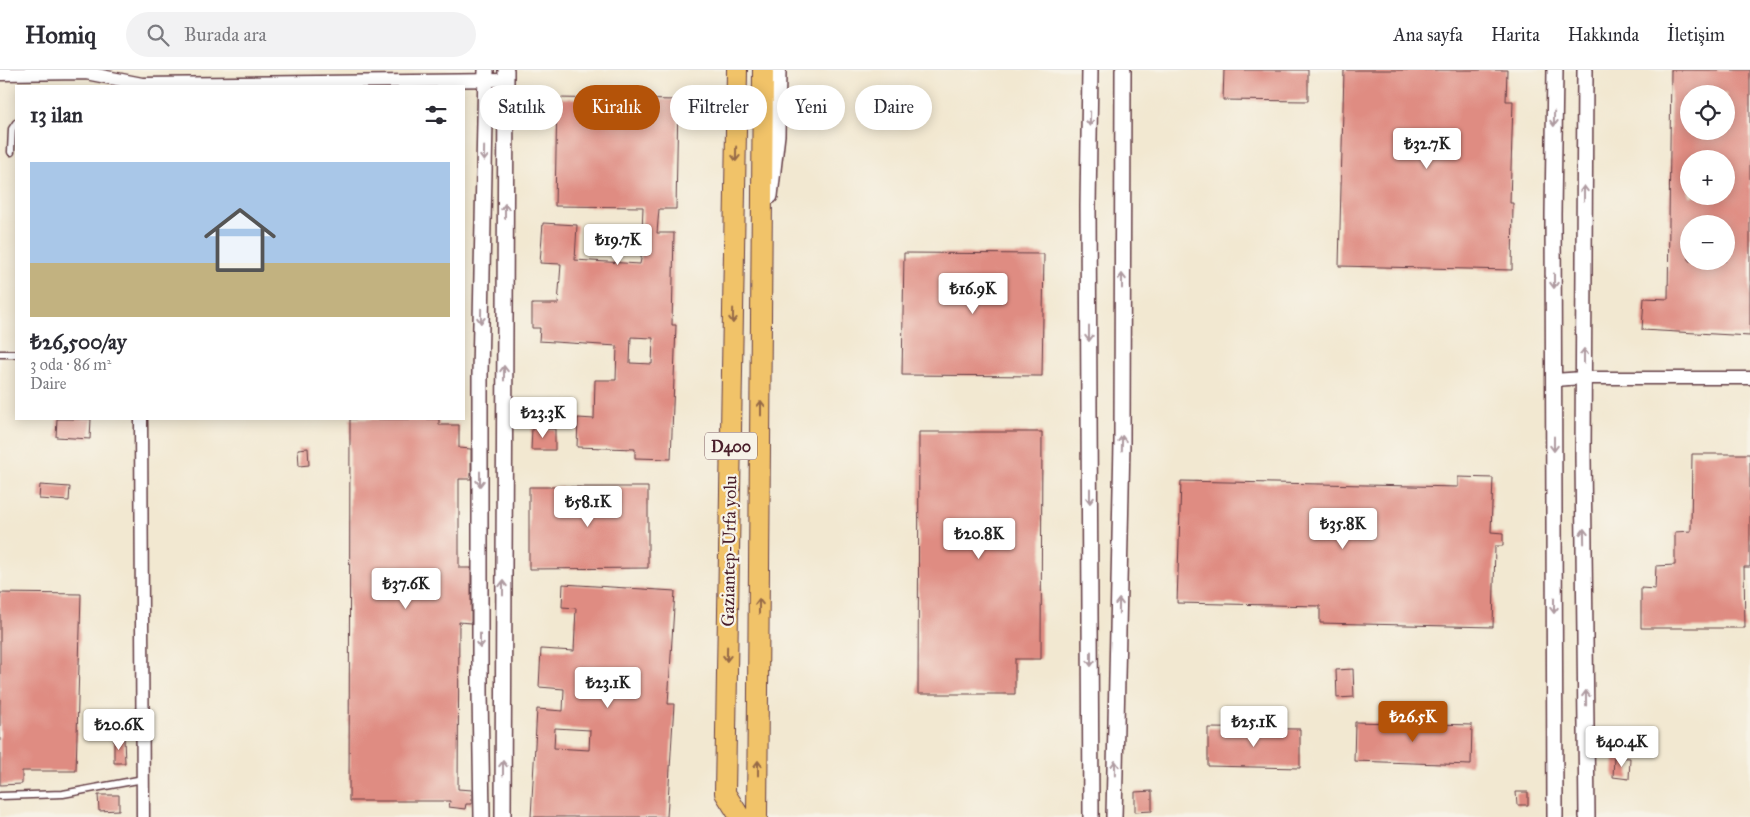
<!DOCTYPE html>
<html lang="tr">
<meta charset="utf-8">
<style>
:root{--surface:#fff;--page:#f2f2f3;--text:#2b2b33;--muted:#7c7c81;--line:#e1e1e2;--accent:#b45309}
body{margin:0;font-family:"IM FELL Great Primer",serif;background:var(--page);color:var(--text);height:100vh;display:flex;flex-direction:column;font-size:19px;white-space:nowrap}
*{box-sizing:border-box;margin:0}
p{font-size:16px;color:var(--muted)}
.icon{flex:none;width:28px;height:28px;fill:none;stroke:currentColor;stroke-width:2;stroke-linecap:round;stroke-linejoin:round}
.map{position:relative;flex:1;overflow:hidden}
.sheet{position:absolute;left:15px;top:15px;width:450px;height:335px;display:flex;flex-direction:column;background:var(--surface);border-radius:0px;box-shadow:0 2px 12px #0003}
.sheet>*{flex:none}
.top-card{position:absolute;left:480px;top:15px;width:475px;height:45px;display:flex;gap:10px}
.controls{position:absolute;left:1680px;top:15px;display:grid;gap:10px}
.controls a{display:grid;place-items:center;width:55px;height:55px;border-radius:50%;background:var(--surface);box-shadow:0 2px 12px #0003;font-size:25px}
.price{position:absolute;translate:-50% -42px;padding:0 11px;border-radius:5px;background:#fff;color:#222;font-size:16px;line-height:32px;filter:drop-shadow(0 1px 2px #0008)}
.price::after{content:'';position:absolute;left:50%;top:30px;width:15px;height:11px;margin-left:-8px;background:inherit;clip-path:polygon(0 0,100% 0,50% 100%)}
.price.on{background:var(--accent);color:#fff}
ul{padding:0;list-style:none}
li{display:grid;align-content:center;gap:10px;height:265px;padding:0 15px}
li+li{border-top:1px solid var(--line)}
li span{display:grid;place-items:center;height:155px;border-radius:0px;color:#555}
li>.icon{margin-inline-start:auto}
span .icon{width:90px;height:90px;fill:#fffc;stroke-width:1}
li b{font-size:21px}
h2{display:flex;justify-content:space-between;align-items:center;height:60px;padding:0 15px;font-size:21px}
.chip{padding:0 18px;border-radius:22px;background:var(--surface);box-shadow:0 2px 12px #0003;font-size:18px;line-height:45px}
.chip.on{background:var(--accent);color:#fff}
header{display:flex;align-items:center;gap:30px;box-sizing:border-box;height:70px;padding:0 25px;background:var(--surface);border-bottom:1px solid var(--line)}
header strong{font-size:24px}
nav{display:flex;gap:28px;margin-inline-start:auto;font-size:18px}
.search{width:350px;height:45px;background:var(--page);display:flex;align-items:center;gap:12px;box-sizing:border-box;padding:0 18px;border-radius:28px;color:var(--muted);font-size:19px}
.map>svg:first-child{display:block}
.building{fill:#df8c82;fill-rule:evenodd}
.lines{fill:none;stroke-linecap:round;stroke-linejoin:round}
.service-casing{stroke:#633d44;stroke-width:9}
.minor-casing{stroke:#633d44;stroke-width:15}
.tertiary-casing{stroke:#633d44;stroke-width:18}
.trunk-casing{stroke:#633d44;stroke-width:22}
.service{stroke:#fff;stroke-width:6}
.minor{stroke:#fff;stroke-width:12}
.tertiary{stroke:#fff;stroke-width:15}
.trunk{stroke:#f1c369;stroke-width:20}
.oneway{stroke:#ae9aa0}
.oneway2{stroke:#956947}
.labels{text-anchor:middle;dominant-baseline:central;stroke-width:4.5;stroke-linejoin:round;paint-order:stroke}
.shield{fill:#f7f3e8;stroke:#7e5f64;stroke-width:1}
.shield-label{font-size:16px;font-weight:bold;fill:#4a1f2b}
.street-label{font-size:18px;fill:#4a1f2b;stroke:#f7f3e8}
</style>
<header>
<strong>Homiq</strong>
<div class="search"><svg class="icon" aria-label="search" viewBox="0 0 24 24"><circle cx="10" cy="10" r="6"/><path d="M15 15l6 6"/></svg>Burada ara</div>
<nav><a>Ana sayfa</a><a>Harita</a><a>Hakkında</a><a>İletişim</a></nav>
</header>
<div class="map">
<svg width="1750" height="747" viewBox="0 0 1750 747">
<rect width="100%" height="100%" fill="#f7f3e8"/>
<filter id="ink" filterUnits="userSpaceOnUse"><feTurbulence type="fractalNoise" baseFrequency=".02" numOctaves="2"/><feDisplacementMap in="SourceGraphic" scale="10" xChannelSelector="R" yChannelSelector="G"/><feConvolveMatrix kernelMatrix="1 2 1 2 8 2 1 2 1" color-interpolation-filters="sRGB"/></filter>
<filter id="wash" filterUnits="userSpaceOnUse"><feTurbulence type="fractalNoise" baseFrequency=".0096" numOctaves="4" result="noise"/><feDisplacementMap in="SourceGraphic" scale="20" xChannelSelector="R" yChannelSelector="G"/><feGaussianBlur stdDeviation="1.12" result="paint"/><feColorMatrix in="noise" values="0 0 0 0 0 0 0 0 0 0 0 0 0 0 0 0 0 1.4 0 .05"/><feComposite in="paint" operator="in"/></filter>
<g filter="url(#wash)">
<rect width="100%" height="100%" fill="#f2e8d1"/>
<g id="blocks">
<path class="building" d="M1224,0h84v31l-85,-1z
M1344,0h163l-1,31h7l-3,102h3l-1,67 -173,-4z
M1671,0h79v266l-108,-6 2,-32 24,1zM1689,24h37v37h-37zM1689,89h37v37h-37zM1689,154h37v37h-37z
M557,28l121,2 -2,109h-17l-2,24h17l-2,92h4l-5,134 -36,-1v-9l-58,-2 1,-29 16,1 1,-39h21l1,-34 -78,-5 1,-13h-8v-24h26l3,-40 -21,-1 3,-40 34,2 -2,35 65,4 1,-5 2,-52 -88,-1zM631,267l22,1 -1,26 -22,-1z
M904,183l140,1 -2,122 -140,-1z
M57,349h34l-1,20 -34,-2z
M350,349h89v6h20v23l12,1v30h-12v89h12v55l-12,-1 -1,167 14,1v14h-6l-1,5 -16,-2 1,-6h-101z
M532,358l23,1v21h-24z
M919,362h123l-1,227h-26v35h-97z
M308,378l1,17 -10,1 -1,-17z
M1692,384h58v113h-6l1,61h-104v-40l14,1 1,-23 19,-1v-33l16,-1z
M1458,407l35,1 -2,54 12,1v13h-8l-2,81 -173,-4v-17l-143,-3 4,-122 277,6z
M40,415l30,2 -1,14 -30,-2z
M529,417h119v81l-119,1z
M563,514l112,7 -7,113h6l-7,113h-136l6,-108 26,2 1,-22 -25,-2 2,-38 33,2 2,-43 -14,-1zM555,658l35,2 -1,20 -35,-2z
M0,523l81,1 -5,177h-54v13l-22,1z
M1353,599l1,28 -17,1 -1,-28z
M1355,652l117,3 -1,40 -117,-4z
M1208,658l92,1v39l-92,-2z
M114,668h10l1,25h-11z
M1614,687l16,1 -1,21 -16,-2z
M1152,721v20l-17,1v-20z
M1516,722h12v13h-11z
M98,725h21v15l-20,1z"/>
</g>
</g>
<g filter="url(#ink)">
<use href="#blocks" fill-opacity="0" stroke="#633d44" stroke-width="1"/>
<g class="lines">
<defs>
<path id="service" d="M11,82l1,-23 4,-6
M0,284h16
M0,726l63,-2 80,-15"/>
<path id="minor" d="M0,4l86,-1 56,11 364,-4
M1554,310l29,-2h167
M141,349l2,398"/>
<path id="tertiary" d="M1090,0l-2,136 3,611
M1585,0l-2,387 4,360
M770,126l7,-61 1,-65
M482,747l-2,-124v-319l6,-304
M503,747l3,-747
M1114,747l8,-374 1,-373
M1555,747l-2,-603 2,-144"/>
<path id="trunk" d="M737,0l-12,723 15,24
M757,747l6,-747"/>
</defs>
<use href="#service" class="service-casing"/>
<use href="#minor" class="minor-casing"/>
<use href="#tertiary" class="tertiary-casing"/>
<use href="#trunk" class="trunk-casing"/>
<use href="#service" class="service"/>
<use href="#minor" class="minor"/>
<use href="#tertiary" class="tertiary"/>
<use href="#trunk" class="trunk"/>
</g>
<defs><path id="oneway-shaft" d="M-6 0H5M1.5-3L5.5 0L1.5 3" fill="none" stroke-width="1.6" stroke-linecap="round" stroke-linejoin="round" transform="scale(1.25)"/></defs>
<g class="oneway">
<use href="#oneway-shaft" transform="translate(1090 49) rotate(91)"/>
<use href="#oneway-shaft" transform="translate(1554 49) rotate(91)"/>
<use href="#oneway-shaft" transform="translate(484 84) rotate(91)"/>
<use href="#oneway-shaft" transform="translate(1584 123) rotate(-90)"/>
<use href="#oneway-shaft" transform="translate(505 141) rotate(-90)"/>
<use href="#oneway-shaft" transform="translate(1122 211) rotate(-90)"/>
<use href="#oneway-shaft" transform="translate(1554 211) rotate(90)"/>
<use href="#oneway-shaft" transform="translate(481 246) rotate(91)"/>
<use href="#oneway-shaft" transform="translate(1089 264) rotate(90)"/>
<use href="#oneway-shaft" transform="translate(1584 286) rotate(-90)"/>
<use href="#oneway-shaft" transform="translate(504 303) rotate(-90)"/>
<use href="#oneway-shaft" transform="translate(1122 373) rotate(-89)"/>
<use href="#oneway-shaft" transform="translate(1554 374) rotate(90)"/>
<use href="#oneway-shaft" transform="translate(480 409) rotate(90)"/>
<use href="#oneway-shaft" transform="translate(1090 426) rotate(90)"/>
<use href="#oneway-shaft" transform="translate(1584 466) rotate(-91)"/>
<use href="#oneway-shaft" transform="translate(503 518) rotate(-90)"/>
<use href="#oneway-shaft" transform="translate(1119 536) rotate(-89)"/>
<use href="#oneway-shaft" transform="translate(1554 536) rotate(90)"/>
<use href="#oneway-shaft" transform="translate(480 571) rotate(90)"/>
<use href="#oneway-shaft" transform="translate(1091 589) rotate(90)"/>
<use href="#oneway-shaft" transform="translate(1586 628) rotate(-91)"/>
<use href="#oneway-shaft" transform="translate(503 698) rotate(-90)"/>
<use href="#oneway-shaft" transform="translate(1115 698) rotate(-89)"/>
</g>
<g class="oneway2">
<use href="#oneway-shaft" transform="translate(736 84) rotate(91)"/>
<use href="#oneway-shaft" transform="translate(733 246) rotate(91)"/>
<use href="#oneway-shaft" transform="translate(761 338) rotate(-90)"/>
<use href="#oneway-shaft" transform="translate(759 536) rotate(-90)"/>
<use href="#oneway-shaft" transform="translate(727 584) rotate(91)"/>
<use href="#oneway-shaft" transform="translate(758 698) rotate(-90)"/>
</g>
</g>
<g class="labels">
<rect class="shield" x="705" y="362.5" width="52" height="27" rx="4"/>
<g class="shield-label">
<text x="731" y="376">D400</text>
</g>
<g class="street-label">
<text transform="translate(729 481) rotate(-89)">Gaziantep-Urfa yolu</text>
</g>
</g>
</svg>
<div class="controls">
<a><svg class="icon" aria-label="locate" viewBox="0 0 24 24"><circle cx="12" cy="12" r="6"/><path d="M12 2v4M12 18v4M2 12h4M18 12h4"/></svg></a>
<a>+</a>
<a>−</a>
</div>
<b class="price" style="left:1427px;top:100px">₺32.7K</b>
<b class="price" style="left:618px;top:196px">₺19.7K</b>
<b class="price" style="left:973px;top:245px">₺16.9K</b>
<b class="price" style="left:543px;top:369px">₺23.3K</b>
<b class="price" style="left:588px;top:458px">₺58.1K</b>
<b class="price" style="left:1343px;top:480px">₺35.8K</b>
<b class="price" style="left:979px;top:490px">₺20.8K</b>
<b class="price" style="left:406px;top:540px">₺37.6K</b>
<b class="price" style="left:608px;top:639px">₺23.1K</b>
<b class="price on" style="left:1413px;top:673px">₺26.5K</b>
<b class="price" style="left:1254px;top:678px">₺25.1K</b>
<b class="price" style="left:119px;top:681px">₺20.6K</b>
<b class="price" style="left:1622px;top:698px">₺40.4K</b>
<div class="top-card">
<a class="chip">Satılık</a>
<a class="chip on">Kiralık</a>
<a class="chip">Filtreler</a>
<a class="chip">Yeni</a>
<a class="chip">Daire</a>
</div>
<section class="sheet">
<h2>13 ilan<svg class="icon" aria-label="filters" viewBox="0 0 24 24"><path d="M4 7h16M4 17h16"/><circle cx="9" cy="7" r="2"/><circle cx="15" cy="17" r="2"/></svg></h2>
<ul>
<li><span style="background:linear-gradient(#a9c7e8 65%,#c2b280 0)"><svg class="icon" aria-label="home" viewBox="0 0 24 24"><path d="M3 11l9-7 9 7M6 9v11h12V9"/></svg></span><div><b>₺26,500/ay</b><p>3 oda · 86 m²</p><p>Daire</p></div></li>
</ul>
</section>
</div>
